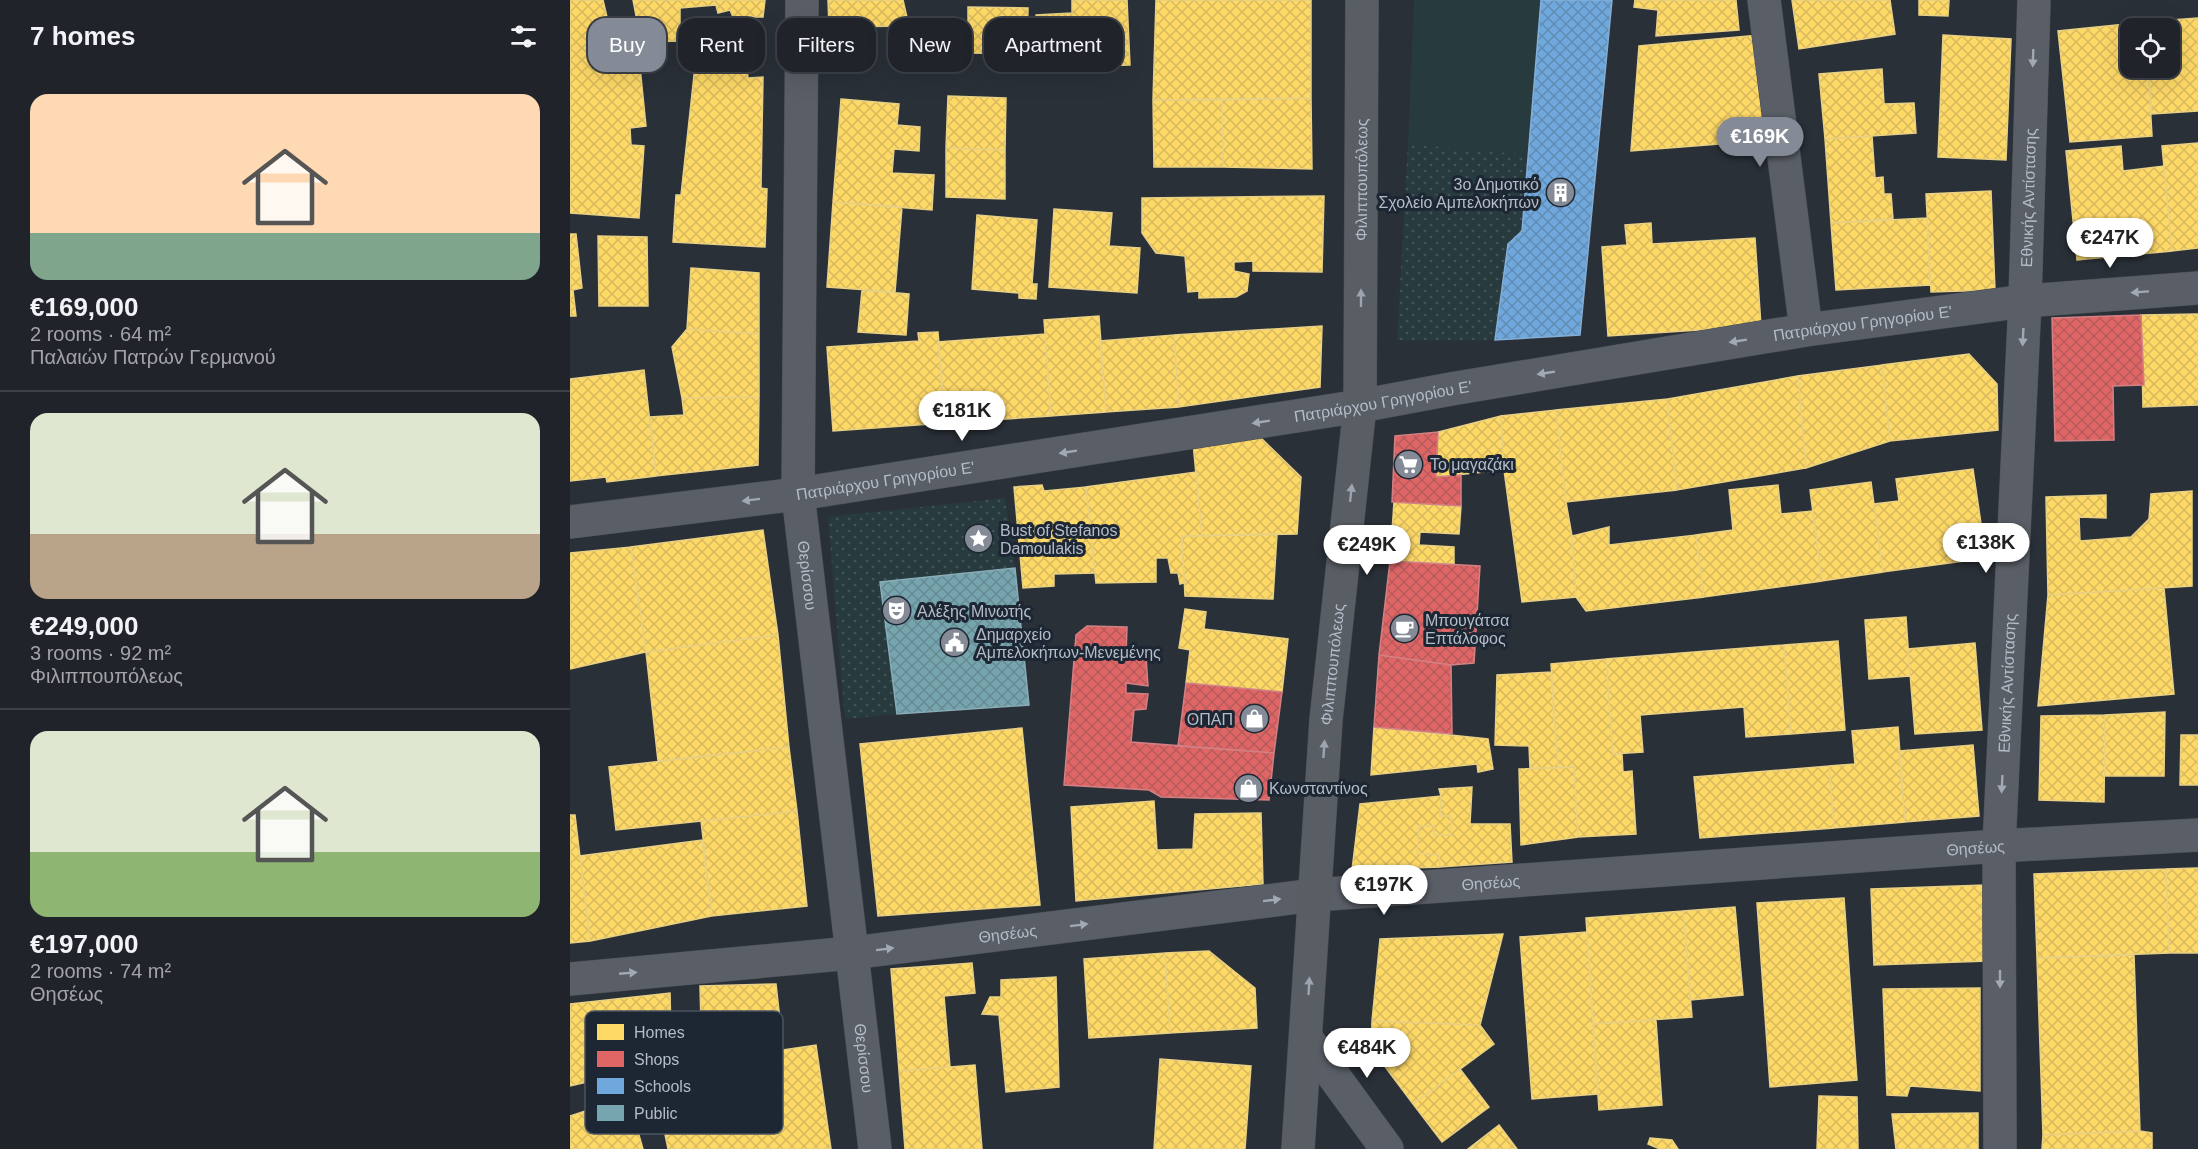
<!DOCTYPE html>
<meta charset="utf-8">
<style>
:root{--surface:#20242a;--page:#2d3036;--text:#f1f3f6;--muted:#a2a4a8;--line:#3d4147;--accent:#848b96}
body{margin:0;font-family:Helvetica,sans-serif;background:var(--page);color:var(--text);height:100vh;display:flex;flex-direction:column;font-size:22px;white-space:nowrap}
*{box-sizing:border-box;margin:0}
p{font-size:20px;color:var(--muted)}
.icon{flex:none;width:33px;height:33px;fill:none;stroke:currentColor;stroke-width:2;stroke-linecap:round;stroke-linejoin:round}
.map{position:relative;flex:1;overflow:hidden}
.drawer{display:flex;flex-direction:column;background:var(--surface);width:570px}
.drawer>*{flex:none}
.top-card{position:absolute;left:18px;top:18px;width:570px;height:54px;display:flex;gap:12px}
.fabs{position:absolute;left:1550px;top:18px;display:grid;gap:12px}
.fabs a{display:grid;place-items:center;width:60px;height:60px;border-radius:12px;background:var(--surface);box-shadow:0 6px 24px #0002,0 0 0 2px var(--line);font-size:30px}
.price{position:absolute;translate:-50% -51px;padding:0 14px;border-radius:21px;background:#fff;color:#222;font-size:20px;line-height:39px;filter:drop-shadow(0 2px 3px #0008)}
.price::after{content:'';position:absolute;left:50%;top:36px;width:18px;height:14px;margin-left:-9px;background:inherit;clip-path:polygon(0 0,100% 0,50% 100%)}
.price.active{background:var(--accent);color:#fff}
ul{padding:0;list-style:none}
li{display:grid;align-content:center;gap:12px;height:318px;padding:0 30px}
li+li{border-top:2px solid var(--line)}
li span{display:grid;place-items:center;height:186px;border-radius:18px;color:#555}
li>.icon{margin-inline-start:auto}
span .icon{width:108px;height:108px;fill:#fffc;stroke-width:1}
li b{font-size:26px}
h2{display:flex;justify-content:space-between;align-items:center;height:72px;padding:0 30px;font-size:26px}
.pill{padding:0 21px;border-radius:18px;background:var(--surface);box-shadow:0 6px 24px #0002,0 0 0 2px var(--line);font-size:21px;line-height:54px}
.pill.active{background:var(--accent);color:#fff}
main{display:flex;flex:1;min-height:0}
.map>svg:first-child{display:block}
.green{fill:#273a3e}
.park{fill:url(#park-dots)}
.homes{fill:url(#homes-cross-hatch);stroke:#e8d084;stroke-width:1.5}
.shops{fill:url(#shops-cross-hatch);stroke:#d38084;stroke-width:1.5}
.schools{fill:url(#schools-cross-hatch);stroke:#84aed6;stroke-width:1.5}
.public{fill:url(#public-cross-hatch);stroke:#89acb7;stroke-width:1.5}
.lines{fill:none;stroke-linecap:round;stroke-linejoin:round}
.minor-casing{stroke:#484c53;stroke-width:34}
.tertiary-casing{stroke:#484c53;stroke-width:34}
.secondary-casing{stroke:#484c53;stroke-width:34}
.minor{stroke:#5a5e66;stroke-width:33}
.tertiary{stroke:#5a5e66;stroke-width:33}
.secondary{stroke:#595d64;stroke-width:33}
.oneway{fill:#a2a9b5}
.oneway2{fill:#9da4b0}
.labels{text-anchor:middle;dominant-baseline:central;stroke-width:6;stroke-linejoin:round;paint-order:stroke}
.street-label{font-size:16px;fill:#b4bcc9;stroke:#1d2633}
.poi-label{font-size:16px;fill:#b4bcc9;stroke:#1d2633;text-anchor:start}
.key{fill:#1d2633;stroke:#4a5360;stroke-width:1.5}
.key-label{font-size:16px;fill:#b4bcc9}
</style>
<main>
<section class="drawer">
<h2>7 homes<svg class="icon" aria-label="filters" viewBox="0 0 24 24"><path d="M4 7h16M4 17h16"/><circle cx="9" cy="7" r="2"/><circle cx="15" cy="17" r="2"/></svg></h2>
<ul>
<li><span style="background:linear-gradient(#ffd9b3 75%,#7fa58c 0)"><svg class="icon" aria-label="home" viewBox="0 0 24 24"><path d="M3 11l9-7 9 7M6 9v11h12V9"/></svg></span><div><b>€169,000</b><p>2 rooms · 64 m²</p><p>Παλαιών Πατρών Γερμανού</p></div></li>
<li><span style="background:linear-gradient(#dfe7d0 65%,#b9a48a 0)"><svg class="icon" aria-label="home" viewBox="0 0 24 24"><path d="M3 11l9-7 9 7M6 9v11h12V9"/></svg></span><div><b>€249,000</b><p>3 rooms · 92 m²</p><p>Φιλιππουπόλεως</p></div></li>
<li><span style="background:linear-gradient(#dfe7d0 65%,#8fb573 0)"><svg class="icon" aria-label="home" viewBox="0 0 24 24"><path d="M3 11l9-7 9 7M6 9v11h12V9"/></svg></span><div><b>€197,000</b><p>2 rooms · 74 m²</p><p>Θησέως</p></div></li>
</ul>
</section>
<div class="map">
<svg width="1628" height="1149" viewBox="0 0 1628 1149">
<defs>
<pattern id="park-dots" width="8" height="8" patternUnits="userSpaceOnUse" patternTransform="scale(1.5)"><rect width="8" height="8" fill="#273a3e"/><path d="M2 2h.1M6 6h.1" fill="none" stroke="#445559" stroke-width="1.8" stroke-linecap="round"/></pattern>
<pattern id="homes-cross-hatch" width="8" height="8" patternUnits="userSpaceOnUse" patternTransform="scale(1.5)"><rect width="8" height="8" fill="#ffd966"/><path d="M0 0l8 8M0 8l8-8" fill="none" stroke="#d7b95e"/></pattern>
<pattern id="shops-cross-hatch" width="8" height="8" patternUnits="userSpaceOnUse" patternTransform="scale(1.5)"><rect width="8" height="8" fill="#e06666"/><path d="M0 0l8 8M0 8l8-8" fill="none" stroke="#b65a5c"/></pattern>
<pattern id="schools-cross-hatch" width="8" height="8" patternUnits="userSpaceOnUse" patternTransform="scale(1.5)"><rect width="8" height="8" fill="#6fa8dc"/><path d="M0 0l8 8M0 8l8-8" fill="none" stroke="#618cb4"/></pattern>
<pattern id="public-cross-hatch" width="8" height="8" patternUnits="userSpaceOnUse" patternTransform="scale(1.5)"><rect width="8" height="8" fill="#76a5af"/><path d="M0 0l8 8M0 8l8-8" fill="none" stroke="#668a92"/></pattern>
</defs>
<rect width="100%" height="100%" fill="#2a3038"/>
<path class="green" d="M844,0h127l-11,155 -122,-11z"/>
<path class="park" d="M838,144l122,11 -8,76 -14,13 -13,96h-98z
M435,498l10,70 -135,14 17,132 -52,5 -17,-202z"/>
<path class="homes" d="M0,0h33l16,68 21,-1 6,59 -16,2 1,17 13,1 -5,72 -69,-5z
M63,0h132l-2,17h-30l-3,-7 -12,3 -2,-8 -36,3v33l-39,1z
M258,0h75l6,26 -80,1z
M502,0h55l3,65 -92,3 -2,-53 36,-2z
M586,0h155v98l-158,2z
M1065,0h101l3,30 -83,6 2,-26 -24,-3z
M1222,0h98l5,34 -96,15z
M1349,0h30l-1,16 -29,-1z
M398,7l60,1 -1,46 -59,-1z
M1628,18v93l-46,3 -4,-46h21v-40h-24v-6z
M1575,22v6h-15v40h18l4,68 -82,6 -12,-111z
M1189,35l11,105 -139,11 8,-105z
M1373,35l68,4 -5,121 -68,-3z
M125,66l52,3 1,9 15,-1 -2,111 6,1 -2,58 -92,-5 3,-47h5z
M1312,69l2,35 30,-1 2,30 -91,6 -6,-65z
M378,96l58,2 -1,52 -59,-2z
M741,98l1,71 -89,-2 -1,-67z
M271,99l58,5 -2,21 23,2 -1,24 -25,-2 -2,24 42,2 -2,35 -99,-8z
M583,100h69l1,67h-69z
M1302,136l3,42 8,-1 1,17h7l2,25 -62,4 -6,-84z
M1628,143v105l-26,3 -10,-105z
M1551,146l2,25 41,-5 8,85 -95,9 -11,-109z
M376,148l59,2v49l-59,-2z
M1421,191l4,99 -64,2 -5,-98z
M754,196l-2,76 -69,-1v-10l-19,1v9l15,3 -2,17 -11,6 -37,1v-7l-11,1 -3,-36 -29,-3 -14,-20v-35z
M263,202l69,5 -7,85 -68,-5z
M484,209l58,4 -3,33 31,2 -3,45 -88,-6z
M407,215l60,5 -5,64h5l-1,15 -17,-1v-5l-47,-4z
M1357,218l3,67 -94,5 -5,-67z
M1081,223l1,21 103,-6 6,88 -153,10 -6,-89 25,-2 -2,-20z
M0,234h6l6,54 -9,2 3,26h-6z
M28,236l49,1 1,69h-49z
M121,268l68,5v61l-72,-5z
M292,290l47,4 -3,41 -48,-3z
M1628,314v91l-55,2 -2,-92z
M529,316l7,96 -55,4 -7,-96z
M752,326l-2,61 -141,20 -5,-72z
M117,329l72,5v63l-77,1 -10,-51z
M368,332l7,91 -112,8 -6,-84 92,-6 -1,-8z
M475,334l6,82 -106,7 -7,-81z
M604,335l5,72 -73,5 -6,-71z
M1399,354l28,30 1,46 -108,11 -8,-76z
M1312,365l8,76 -84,27 -8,-92z
M74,370l12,106 -49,6 -1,-5 -36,4v-102z
M1228,376l8,92 -129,22 -10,-91z
M189,397l-1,68 -102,11 -6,-59 34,-2 -2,-17z
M1097,399l10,91 -111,12 -10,-92z
M986,410l10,92 6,34 4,61 -54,5 -18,-132 -3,-54z
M931,416l3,54 -68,7 2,-45z
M689,436l42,41 -4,57 -95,2 -9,-93z
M1403,469l13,89 -103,14 -9,-68 25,-3 -3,-22z
M626,472l6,64h-20l2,47 -4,1 -2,-11h-7l-3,-15h-12v24l-60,1 -10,-96z
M1301,482l12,90 -61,9 -12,-91z
M472,485l2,6 42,-4 9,86 -41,1v12l-31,2 -9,-101z
M1208,485l3,29 32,-3 9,70 -118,16 -8,-62 37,-5 -4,-40z
M1622,491v95l-144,9 -2,-98 60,-2v23l-27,-1 1,24 51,-4 18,-18 2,-25z
M824,502l67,4 -2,28 -39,-2 -1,13 35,2v17l-64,-3z
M1039,527v18l87,-10 8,62 -118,14 -10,-14 -4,-61z
M193,530l15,105 -132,17 -15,-105z
M707,534l-4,65 -88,-3 -3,-60z
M61,547l15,105 -76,17v-116z
M1594,588l10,106 -136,12 10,-111z
M615,609l21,3 -2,17 84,10 -6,53 -96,-9 4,-33 -11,-2z
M1336,617l4,59 -41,3 -4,-59z
M208,635l11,112 -131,14 -12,-109z
M1268,641l7,89 -54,4 -7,-89z
M1405,643l7,87 -67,4 -7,-85z
M1214,645l7,89 -45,3 -2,-30 -104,8 3,37 -30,2 -7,-95z
M1036,659l7,95h9l1,18 9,-1 4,63 -58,3 -4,-70 -16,1 -7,-104z
M981,672l7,96h-28l-1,-22 -34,-1 2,-70z
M1595,712l-1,64h-59v-61z
M1535,715l-1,87 -65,-2 2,-84z
M804,727l114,12 5,30 -15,3 -1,-8 -106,11z
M1328,727l7,95 -71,6 -5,-62 26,-2 -3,-33z
M452,728l18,177 -162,11 -18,-172z
M1611,735h17v50h-18z
M1403,745l6,71 -74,6 -6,-71z
M219,747l8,64 -181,19 -7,-63z
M1259,766l5,62 -134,10 -6,-61z
M1004,767l4,70 -57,8 -2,-76z
M902,787l-2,37h40l2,38 -72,5 -1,-12 -22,-2 2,-27h15v9h17v-19h-11l1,-20 -2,-7z
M871,796l-1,20h11v19h-17v-9h-15l-2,27 22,2 1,12 -88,3 8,-66z
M584,801l3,49 36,-1 2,-35 66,-1 2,71 -187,17 -5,-94z
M227,811l10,95 -95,10 -11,-95z
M0,815h5l15,126 -20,2z
M132,840l10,76 -122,25 -10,-85z
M1628,868v85h-29l-3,-84z
M1596,869l3,84 -132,5 -3,-84z
M1415,885l3,76 -114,4 -3,-76z
M1274,898l13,182 -87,7 -13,-184z
M1165,907l8,88 -52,5 -8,-89z
M1113,911l9,106 -99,7 -7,-106z
M1017,932l11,162 -66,5 -12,-162z
M933,934l-23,91 -108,-4 8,-82z
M639,951l46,37 2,40 -87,5 -5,-80z
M595,953l5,80 -81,5 -5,-79z
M1564,955l6,176 -97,4 -6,-177z
M402,963l3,30 -31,3 6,71 -51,4 -8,-102z
M486,977l3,110 -53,5 -7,-77 -17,-1 8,-17h11v-17z
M206,984l4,36 -41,4 -5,19 -41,7 1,-24 7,-2 -1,-38z
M1410,988v103l-70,-5 -3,10 -20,-1 -4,-106z
M100,993l2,80 -68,15 -4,-9 -30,7v-82z
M1086,1020l6,85 -63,5 -6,-86z
M802,1021l108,4 14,19 -81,60 -42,-56z
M246,1045l15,104h-163l-13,-64 68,-12 -2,-14z
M590,1059l91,7 -6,83h-91z
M405,1065l7,84h-77l-6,-78z
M890,1069l29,38 -47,35 -29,-38z
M1249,1096l38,1 1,52h-41z
M58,1097l15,52h-73v-33z
M1408,1113v36h-82l-4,-35z
M929,1125l18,24h-49z
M1570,1131l12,2v16h-110l1,-14z
M1080,1138l22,2 6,9h-18l-12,-5z"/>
<path class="shops" d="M1571,315l3,70 -31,1 1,54 -59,1 -3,-123z
M868,432l-2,45 25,-2v31l-69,-4 3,-66z
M820,561l90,5 -6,97 -23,2 -72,-10z
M517,626l40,1 -1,29 20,1 2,29 -22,-3v10l22,1 -2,15 -12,1 -3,32 143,11 -5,47 -108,-3 -12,-7 -85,-5 12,-150z
M809,655l72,10 1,69 -78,-7z
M616,683l96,9 -8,61 -96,-7z"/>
<path class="schools" d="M971,0h71l-32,335 -85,5 13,-96 14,-13z"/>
<path class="public" d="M445,568l14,137 -132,9 -17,-132z"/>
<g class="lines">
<defs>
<g id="minor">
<path id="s1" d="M232,0l-4,494 77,655"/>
<path d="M1194,0l42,330"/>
<path id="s2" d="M0,979l282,-26 462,-58 685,-49 199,-11"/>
<path d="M736,1038l81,111"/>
<path id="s3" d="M1430,1149l-1,-303 26,-545 9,-301"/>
</g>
<g id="tertiary">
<path id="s4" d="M0,522l228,-28 562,-88 91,-17 355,-59 219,-29 173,-13"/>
</g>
<g id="secondary">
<path id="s5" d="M728,1149l28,-429 34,-314 2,-406"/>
</g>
</defs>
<use href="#minor" class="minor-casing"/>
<use href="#tertiary" class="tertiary-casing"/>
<use href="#secondary" class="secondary-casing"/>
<use href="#minor" class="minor"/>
<use href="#tertiary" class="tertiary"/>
<use href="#secondary" class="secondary"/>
</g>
<defs><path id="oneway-solid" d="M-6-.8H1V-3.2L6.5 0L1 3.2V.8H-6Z" transform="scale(1.5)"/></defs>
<g class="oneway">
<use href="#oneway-solid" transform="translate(1463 58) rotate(92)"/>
<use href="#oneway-solid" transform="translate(1570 292) rotate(176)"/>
<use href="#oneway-solid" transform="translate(1453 337) rotate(93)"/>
<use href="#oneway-solid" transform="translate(1168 341) rotate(171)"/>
<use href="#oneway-solid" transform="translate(976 373) rotate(171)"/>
<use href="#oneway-solid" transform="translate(691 422) rotate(171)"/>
<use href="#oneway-solid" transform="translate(498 452) rotate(171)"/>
<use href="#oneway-solid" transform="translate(181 500) rotate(173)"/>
<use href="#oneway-solid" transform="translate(1432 784) rotate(93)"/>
<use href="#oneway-solid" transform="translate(702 900) rotate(-7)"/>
<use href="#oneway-solid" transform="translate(509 925) rotate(-7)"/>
<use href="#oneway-solid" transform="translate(315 949) rotate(-7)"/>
<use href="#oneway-solid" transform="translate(58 973) rotate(-5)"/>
<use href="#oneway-solid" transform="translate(1430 979) rotate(90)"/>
</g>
<g class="oneway2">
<use href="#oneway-solid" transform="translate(791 298) rotate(-90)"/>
<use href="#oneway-solid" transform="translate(781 493) rotate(-84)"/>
<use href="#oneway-solid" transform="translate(754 749) rotate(-86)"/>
<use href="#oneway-solid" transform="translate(739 986) rotate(-87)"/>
</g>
<defs>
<symbol id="building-disc" viewBox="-11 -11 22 22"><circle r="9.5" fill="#848b96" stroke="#1d2633"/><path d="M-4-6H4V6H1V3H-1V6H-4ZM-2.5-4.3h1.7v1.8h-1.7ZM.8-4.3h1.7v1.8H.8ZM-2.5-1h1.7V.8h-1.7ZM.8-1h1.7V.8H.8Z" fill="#fff"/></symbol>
<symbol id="supermarket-disc" viewBox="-11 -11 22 22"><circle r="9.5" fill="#848b96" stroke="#1d2633"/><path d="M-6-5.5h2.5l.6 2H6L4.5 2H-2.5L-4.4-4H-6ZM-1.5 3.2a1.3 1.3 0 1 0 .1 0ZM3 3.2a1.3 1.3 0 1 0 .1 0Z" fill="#fff"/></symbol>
<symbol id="sight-disc" viewBox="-11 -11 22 22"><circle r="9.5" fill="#848b96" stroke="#1d2633"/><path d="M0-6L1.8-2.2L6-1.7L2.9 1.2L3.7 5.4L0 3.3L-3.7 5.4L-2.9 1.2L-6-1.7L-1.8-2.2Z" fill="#fff"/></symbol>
<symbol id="theatre-disc" viewBox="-11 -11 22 22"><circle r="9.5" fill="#848b96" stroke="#1d2633"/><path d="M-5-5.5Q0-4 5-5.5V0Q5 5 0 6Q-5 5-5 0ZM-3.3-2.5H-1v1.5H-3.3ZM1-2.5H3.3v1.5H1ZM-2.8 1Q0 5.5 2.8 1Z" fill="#fff"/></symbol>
<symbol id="cafe-disc" viewBox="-11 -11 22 22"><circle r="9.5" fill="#848b96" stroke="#1d2633"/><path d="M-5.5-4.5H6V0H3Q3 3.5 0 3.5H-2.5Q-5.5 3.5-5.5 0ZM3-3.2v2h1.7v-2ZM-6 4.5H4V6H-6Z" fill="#fff"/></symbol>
<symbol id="civic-disc" viewBox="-11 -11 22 22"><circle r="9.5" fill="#848b96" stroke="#1d2633"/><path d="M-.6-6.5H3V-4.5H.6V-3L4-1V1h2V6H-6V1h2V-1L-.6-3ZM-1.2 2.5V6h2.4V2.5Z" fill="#fff"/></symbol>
<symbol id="shop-disc" viewBox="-11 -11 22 22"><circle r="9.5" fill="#848b96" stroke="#1d2633"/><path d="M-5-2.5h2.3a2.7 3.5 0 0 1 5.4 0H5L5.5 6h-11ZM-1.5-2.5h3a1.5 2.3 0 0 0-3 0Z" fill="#fff"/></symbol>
</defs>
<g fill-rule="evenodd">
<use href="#building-disc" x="974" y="176" width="33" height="33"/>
<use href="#supermarket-disc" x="822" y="448" width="33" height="33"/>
<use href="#sight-disc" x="392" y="522" width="33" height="33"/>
<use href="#theatre-disc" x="310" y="594" width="33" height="33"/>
<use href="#cafe-disc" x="818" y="612" width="33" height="33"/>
<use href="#civic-disc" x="368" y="626" width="33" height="33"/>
<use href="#shop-disc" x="668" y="702" width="33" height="33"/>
<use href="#shop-disc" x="662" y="772" width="33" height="33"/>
</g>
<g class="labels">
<g class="street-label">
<text stroke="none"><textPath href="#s5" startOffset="972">Φιλιππουπόλεως</textPath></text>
<text stroke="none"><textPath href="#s3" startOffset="952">Εθνικής Αντίστασης</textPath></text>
<text stroke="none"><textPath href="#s4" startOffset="1308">Πατριάρχου Γρηγορίου Ε'</textPath></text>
<text stroke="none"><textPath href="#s4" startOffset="822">Πατριάρχου Γρηγορίου Ε'</textPath></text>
<text stroke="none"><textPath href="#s4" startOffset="318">Πατριάρχου Γρηγορίου Ε'</textPath></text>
<text stroke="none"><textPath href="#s1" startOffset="576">Θερίσσου</textPath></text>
<text stroke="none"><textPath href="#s5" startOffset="486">Φιλιππουπόλεως</textPath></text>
<text stroke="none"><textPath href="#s3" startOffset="466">Εθνικής Αντίστασης</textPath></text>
<text stroke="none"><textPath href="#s2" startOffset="1412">Θησέως</textPath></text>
<text stroke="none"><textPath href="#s2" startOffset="926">Θησέως</textPath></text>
<text stroke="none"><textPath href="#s2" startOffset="440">Θησέως</textPath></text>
<text stroke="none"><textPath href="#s1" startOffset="1062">Θερίσσου</textPath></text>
</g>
<g class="poi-label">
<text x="969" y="184" text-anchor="end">3ο Δημοτικό<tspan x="969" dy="18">Σχολείο Αμπελοκήπων</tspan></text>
<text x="860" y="464">Το μαγαζάκι</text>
<text x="430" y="530">Bust of Stefanos<tspan x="430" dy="18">Damoulakis</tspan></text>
<text x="347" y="611">Αλέξης Μινωτής</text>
<text x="855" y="620">Μπουγάτσα<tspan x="855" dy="18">Επτάλοφος</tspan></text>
<text x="406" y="634">Δημαρχείο<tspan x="406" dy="18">Αμπελοκήπων-Μενεμένης</tspan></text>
<text x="663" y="719" text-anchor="end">ΟΠΑΠ</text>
<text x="699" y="788">Κωνσταντίνος</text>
</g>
</g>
<rect x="15" y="1011" width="198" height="123" rx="9" class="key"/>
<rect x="27" y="1024" width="27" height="16" fill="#ffd966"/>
<rect x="27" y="1051" width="27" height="16" fill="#e06666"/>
<rect x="27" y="1078" width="27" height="16" fill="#6fa8dc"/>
<rect x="27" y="1105" width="27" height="16" fill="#76a5af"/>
<g class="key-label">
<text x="64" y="1038">Homes</text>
<text x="64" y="1065">Shops</text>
<text x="64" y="1092">Schools</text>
<text x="64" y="1119">Public</text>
</g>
</svg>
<div class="fabs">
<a><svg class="icon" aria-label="locate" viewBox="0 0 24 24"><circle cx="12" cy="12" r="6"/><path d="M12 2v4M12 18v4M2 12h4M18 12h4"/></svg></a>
</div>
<b class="price active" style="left:1190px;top:168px">€169K</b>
<b class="price" style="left:1540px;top:269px">€247K</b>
<b class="price" style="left:392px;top:442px">€181K</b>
<b class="price" style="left:1416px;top:574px">€138K</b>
<b class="price" style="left:797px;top:576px">€249K</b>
<b class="price" style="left:814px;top:916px">€197K</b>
<b class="price" style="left:797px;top:1079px">€484K</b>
<div class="top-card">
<a class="pill active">Buy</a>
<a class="pill">Rent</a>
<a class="pill">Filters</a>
<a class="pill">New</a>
<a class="pill">Apartment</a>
</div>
</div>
</main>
